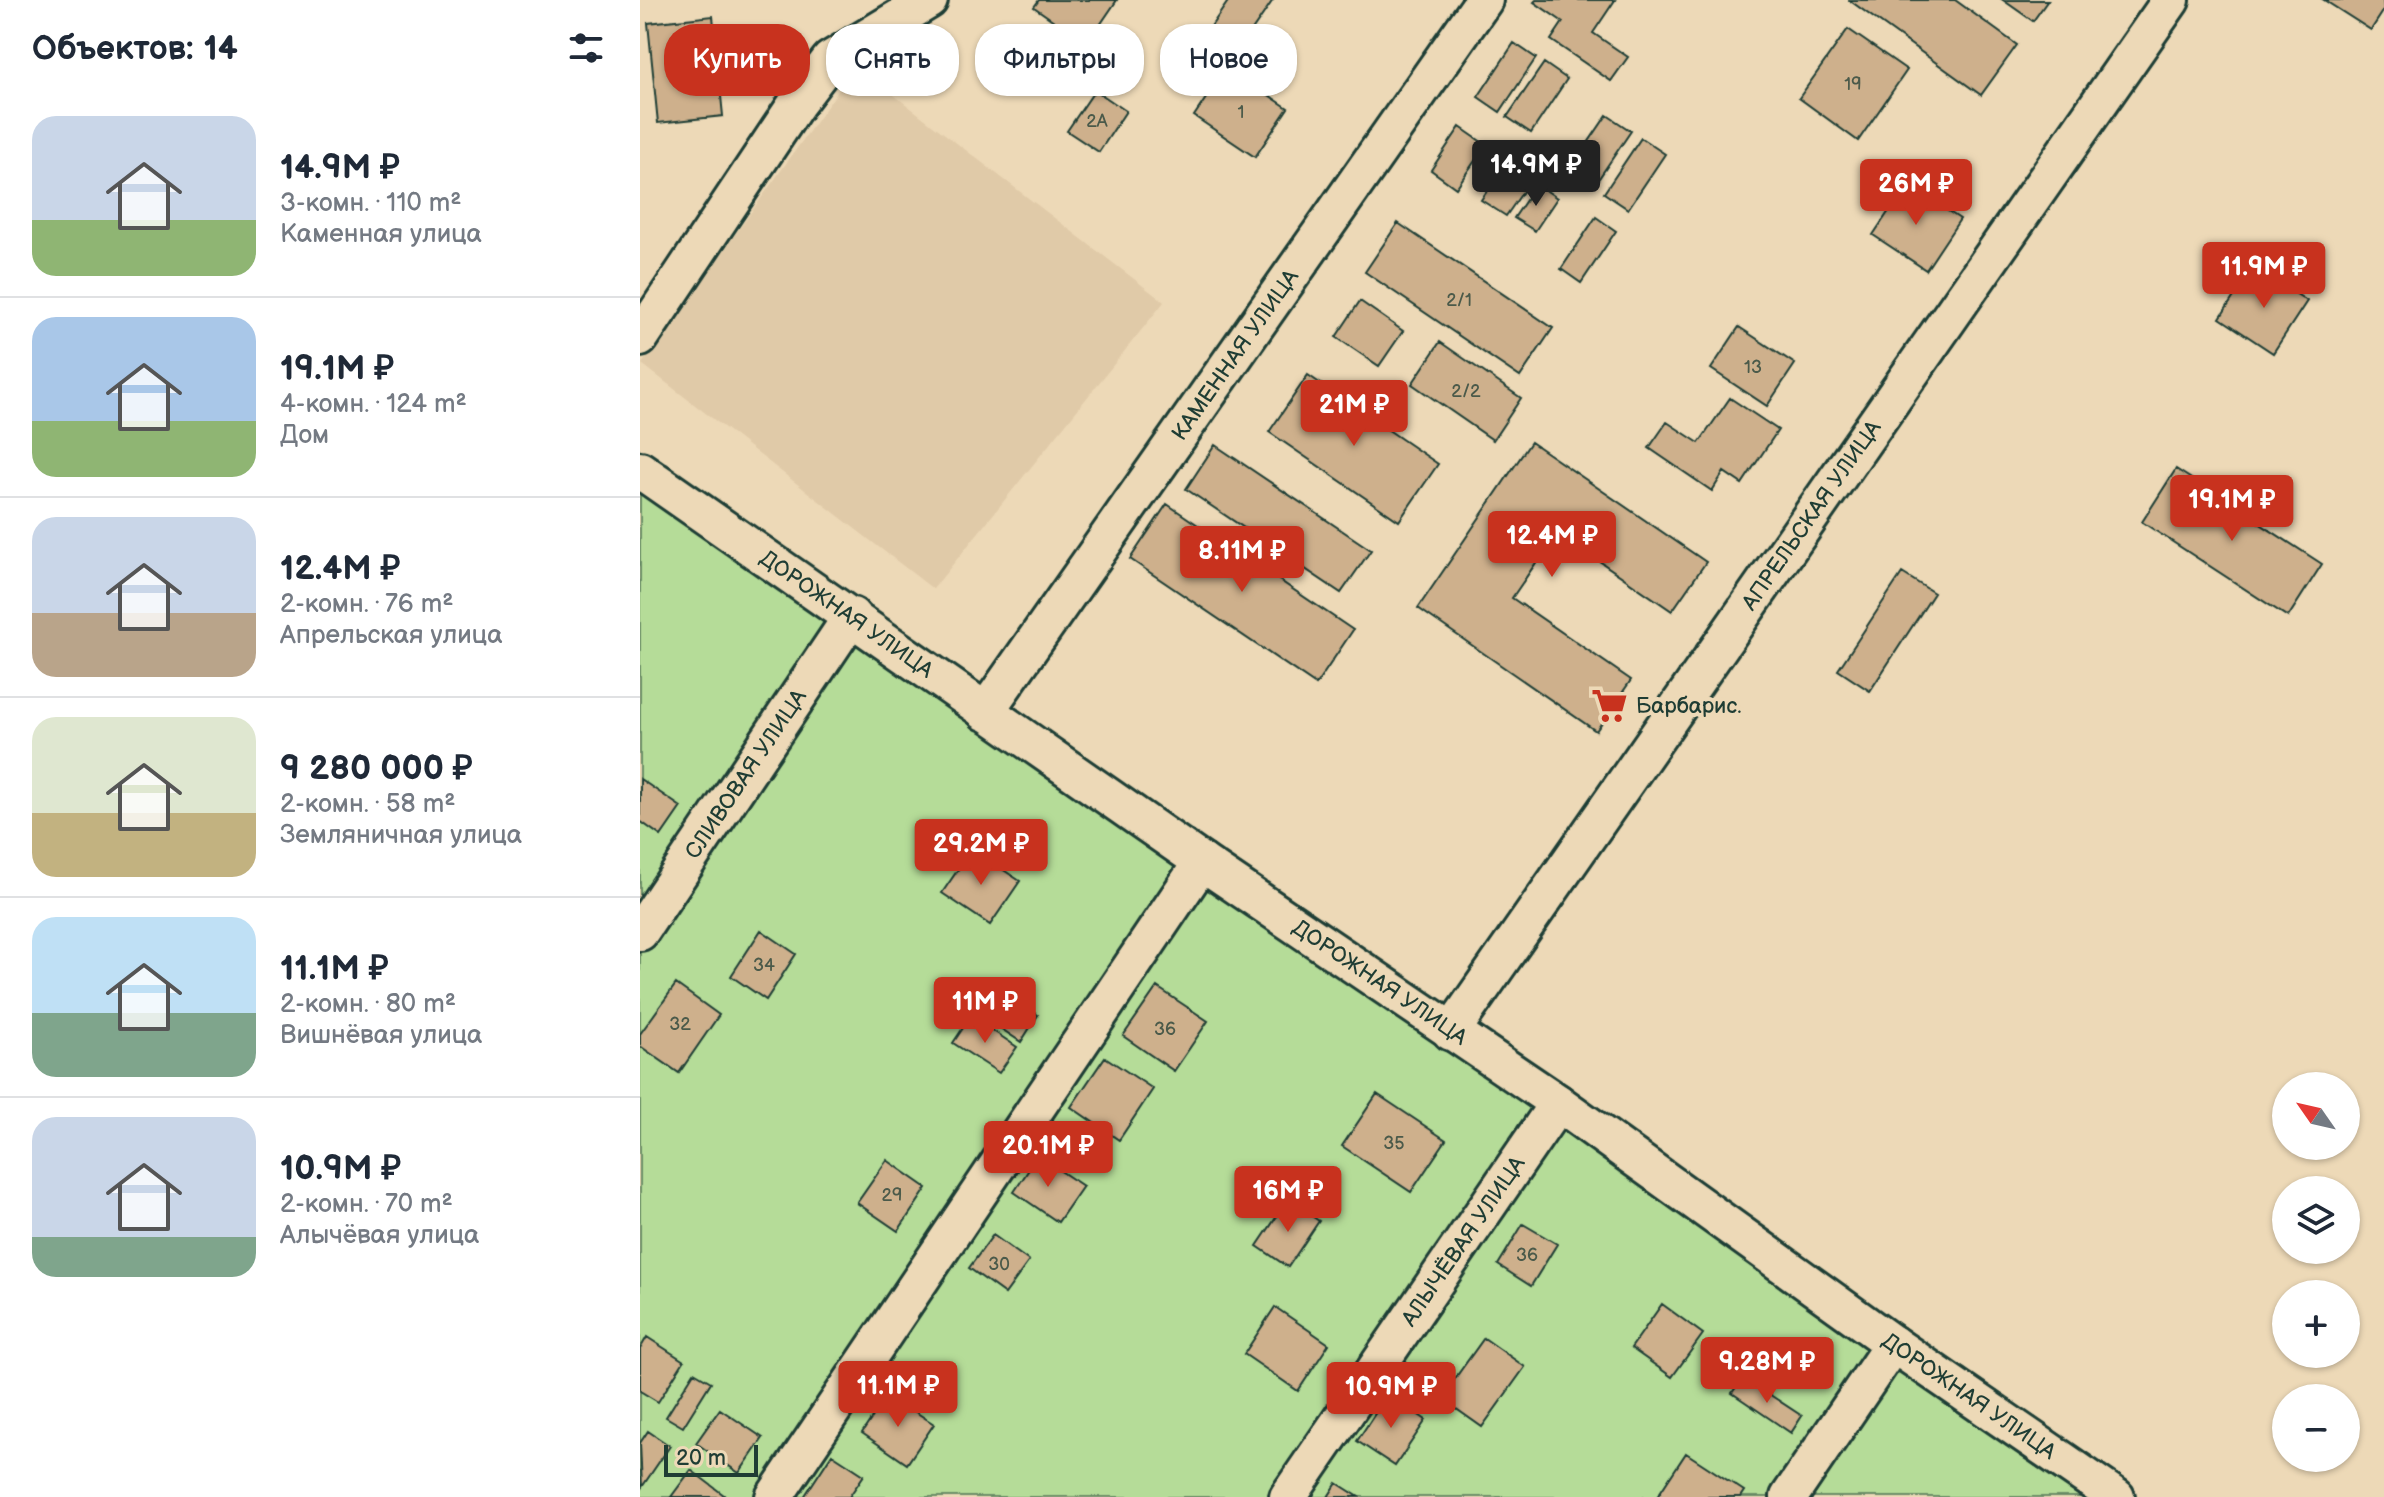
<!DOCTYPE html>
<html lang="ru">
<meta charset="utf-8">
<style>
:root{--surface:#fff;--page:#f6f6f7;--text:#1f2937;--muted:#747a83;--line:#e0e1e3;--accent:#c8321e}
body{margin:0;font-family:"Balsamiq Sans",sans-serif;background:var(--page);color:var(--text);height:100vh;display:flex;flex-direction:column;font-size:30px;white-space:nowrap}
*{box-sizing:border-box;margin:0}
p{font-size:26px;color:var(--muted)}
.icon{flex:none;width:44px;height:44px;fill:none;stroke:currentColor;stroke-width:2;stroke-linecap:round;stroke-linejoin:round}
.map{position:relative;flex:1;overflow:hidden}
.sheet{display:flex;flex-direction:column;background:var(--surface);width:640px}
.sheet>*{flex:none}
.top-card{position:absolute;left:24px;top:24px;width:760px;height:72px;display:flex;gap:16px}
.needle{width:52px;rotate:304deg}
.buttons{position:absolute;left:1632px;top:1072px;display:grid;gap:16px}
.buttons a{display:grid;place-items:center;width:88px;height:88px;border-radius:50%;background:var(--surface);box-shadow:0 2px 6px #0004;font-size:40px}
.scale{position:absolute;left:24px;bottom:20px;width:94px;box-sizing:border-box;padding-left:8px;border:4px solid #1f3d34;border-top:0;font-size:22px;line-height:28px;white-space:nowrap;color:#1f3d34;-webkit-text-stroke:6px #edd9b7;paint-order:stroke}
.price{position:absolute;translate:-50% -68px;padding:0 18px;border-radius:8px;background:var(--accent);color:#fff;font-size:26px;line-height:52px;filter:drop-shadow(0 2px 4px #0008)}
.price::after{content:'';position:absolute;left:50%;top:48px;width:24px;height:18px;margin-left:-12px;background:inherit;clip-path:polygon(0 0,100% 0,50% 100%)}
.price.on{background:#222;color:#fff}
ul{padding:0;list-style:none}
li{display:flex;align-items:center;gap:24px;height:200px;padding:0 32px}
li+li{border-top:2px solid var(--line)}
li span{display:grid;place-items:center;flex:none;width:224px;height:160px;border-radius:24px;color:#555}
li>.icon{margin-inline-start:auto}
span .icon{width:96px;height:96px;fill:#fffc;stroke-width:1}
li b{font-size:34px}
h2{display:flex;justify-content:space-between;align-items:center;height:96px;padding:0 32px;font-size:34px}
.pill{padding:0 28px;border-radius:32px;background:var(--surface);box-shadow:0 2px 6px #0004;font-size:28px;line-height:72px}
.pill.on{background:var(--accent);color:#fff}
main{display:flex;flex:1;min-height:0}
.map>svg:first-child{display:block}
.built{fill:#e0caa8}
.green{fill:#b5dc98;stroke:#6a8c66;stroke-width:2}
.building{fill:#ceb08c;stroke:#1f3d34;stroke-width:2}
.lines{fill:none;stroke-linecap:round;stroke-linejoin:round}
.minor-casing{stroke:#1f3d34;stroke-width:42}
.minor{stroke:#edd9b7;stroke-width:36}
.labels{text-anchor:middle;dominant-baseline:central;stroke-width:8;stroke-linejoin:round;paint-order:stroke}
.number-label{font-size:18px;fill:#4b5a4a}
.street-label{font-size:22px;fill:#1f3d34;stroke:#edd9b7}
.poi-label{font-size:22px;fill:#1f3d34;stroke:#edd9b7;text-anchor:start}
</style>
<main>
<section class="sheet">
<h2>Объектов: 14<svg class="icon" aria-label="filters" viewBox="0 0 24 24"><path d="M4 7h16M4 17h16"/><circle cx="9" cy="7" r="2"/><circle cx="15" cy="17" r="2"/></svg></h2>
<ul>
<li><span style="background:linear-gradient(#c9d6e8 65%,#8fb573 0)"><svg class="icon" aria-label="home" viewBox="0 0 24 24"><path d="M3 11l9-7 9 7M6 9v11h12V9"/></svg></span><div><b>14.9M ₽</b><p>3-комн. · 110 m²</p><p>Каменная улица</p></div></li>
<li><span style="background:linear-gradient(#a9c7e8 65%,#8fb573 0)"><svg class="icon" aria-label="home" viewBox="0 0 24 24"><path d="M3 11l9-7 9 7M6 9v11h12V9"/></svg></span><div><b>19.1M ₽</b><p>4-комн. · 124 m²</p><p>Дом</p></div></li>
<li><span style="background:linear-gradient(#c9d6e8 60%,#b9a48a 0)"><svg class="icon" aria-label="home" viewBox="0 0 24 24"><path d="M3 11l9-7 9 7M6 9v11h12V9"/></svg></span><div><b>12.4M ₽</b><p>2-комн. · 76 m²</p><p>Апрельская улица</p></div></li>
<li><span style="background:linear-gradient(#dfe7d0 60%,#c2b280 0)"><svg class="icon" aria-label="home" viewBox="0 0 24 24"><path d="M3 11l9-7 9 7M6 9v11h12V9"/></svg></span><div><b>9 280 000 ₽</b><p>2-комн. · 58 m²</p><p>Земляничная улица</p></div></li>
<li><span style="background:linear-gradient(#bfe0f5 60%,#7fa58c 0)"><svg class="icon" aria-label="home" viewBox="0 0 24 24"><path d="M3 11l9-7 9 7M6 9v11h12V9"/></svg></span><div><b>11.1M ₽</b><p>2-комн. · 80 m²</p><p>Вишнёвая улица</p></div></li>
<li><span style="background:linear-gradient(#c9d6e8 75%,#7fa58c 0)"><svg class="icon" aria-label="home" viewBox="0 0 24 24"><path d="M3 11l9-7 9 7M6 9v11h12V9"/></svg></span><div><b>10.9M ₽</b><p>2-комн. · 70 m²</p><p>Алычёвая улица</p></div></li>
</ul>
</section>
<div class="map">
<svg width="1744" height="1497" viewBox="0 0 1744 1497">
<rect width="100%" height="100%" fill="#edd9b7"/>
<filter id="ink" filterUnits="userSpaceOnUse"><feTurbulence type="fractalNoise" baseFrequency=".0125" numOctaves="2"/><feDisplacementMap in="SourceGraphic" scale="16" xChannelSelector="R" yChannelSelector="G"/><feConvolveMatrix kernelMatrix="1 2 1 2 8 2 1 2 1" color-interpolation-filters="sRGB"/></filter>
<g filter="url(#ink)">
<path class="built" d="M216,66l308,236 -231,287 -291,-225z"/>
<path class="green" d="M0,470l1476,1027h-1476z"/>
<path class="building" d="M399,0h78l-30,44 -53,-37z
M589,0h44l-46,67 -30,-20z
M896,0h79l-22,33 35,24 -17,24 -60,-41 12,-18 -29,-20z
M1209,0h106l62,45 -36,50z
M1363,0h45l-15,21z
M1684,0h59l1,10 -13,20z
M73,16l10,100 -65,7 -10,-100z
M1208,29l59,41 -49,71 -59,-43z
M362,35l25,17 -24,35 -25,-16z
M874,43l22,15 -36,54 -22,-15z
M904,63l23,16 -36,54 -24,-16z
M587,67l61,41 -33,49 -61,-41z
M455,90l31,21 -27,41 -32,-21z
M967,115l24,16 -36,53 -24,-16z
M820,127l26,18 -30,43 -25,-18z
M1001,138l24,16 -37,55 -24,-16z
M866,163l25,17 -25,36 -25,-16z
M897,184l20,14 -22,33 -21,-13z
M1267,184l53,35 -34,51 -53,-35z
M956,217l20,14 -35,52 -20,-14z
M758,223l155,105 -33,49 -155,-105z
M1614,266l53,35 -34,52 -53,-35z
M720,301l43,30 -24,35 -43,-29z
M1099,327l56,37 -28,42 -56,-37z
M800,342l81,56 -28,42 -81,-56z
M668,375l130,89 -39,57 -130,-89z
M1090,398l48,32 -36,54 -18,-12 -12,19 -63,-43 18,-26 32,21z
M891,442l175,120 -34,49 -115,-79 -45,66 119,82 -35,51 -178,-123z
M575,445l156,105 -30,43 -155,-104z
M1536,469l146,95 -34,53 -146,-95z
M527,504l186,126 -37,55 -186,-126z
M1262,573l32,20 -64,98 -32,-21z
M0,779l41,28 -20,29 -21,-15z
M332,849l48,32 -30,44 -48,-32z
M121,930l35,24 -30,46 -35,-24z
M36,984l43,31 -40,58 -39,-27v-12z
M352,985l46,30 -17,27 -46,-31z
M517,987l51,34 -34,50 -51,-35z
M331,1016l46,31 -18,26 -46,-30z
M465,1057l48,32 -34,51 -48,-33z
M737,1094l69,46 -35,52 -69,-46z
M398,1156l45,30 -25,36 -44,-30z
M247,1160l40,28 -29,43 -41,-28z
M648,1200l31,21 -31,46 -31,-21z
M883,1224l34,20 -26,42 -33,-21z
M353,1235l36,26 -24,33 -36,-26z
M1022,1304l41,30 -31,43 -41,-29z
M635,1307l54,37 -31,47 -54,-37z
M7,1337l37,24 -26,41 -18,-11v-42z
M844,1338l41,29 -43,60 -41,-29z
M54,1372l17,10 -28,45 -17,-10z
M1103,1377l59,39 -11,17 -59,-40z
M248,1394l46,30 -27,40 -45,-31z
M748,1394l38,26 -31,46 -38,-25z
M80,1409l43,29 -24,35 -43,-30z
M8,1431l22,15 -28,41 -2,-44z
M1046,1453l58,38 -4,6h-83z
M192,1454l32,21 -15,22h-45z
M51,1470l33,25 -2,2h-51z
M697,1483l22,14h-31z"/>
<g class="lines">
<defs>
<g id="minor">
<path d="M0,338l157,-235 33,-43 99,-60"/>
<path id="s1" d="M0,470l562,392 356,241 335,241 223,153"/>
<path id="s2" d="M345,712l499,-712"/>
<path id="s3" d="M0,932l212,-316"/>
<path id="s4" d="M811,1032l720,-1032"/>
<path d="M134,1497l428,-635"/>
<path id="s5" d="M648,1497l270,-394"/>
<path d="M1149,1497l104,-153"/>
</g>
</defs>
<use href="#minor" class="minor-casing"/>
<use href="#minor" class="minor"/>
</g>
</g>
<defs>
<symbol id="supermarket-bare" viewBox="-9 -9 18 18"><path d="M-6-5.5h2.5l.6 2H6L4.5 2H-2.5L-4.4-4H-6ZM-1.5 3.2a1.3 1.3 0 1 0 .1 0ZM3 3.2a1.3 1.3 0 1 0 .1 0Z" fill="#c8321e" stroke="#edd9b7" stroke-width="2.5" paint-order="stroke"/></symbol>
</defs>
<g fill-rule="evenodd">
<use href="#supermarket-bare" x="944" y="680" width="51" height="51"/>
</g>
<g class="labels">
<g class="number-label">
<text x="1213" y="84">19</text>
<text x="601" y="112">1</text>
<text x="457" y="121">2А</text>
<text x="819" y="300">2/1</text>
<text x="1113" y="367">13</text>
<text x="826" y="391">2/2</text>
<text x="124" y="965">34</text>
<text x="40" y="1024">32</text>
<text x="525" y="1029">36</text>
<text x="754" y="1143">35</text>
<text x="252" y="1195">29</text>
<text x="887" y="1255">36</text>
<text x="359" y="1264">30</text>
</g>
<g class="street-label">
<text stroke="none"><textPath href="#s2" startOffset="436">КАМЕННАЯ УЛИЦА</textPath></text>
<text stroke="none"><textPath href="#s4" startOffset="630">АПРЕЛЬСКАЯ УЛИЦА</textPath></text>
<text stroke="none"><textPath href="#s1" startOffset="252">ДОРОЖНАЯ УЛИЦА</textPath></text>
<text stroke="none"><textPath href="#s3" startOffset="190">СЛИВОВАЯ УЛИЦА</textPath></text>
<text stroke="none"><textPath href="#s1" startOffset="900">ДОРОЖНАЯ УЛИЦА</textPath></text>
<text stroke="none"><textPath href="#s5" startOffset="310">АЛЫЧЁВАЯ УЛИЦА</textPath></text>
<text stroke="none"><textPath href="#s1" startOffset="1620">ДОРОЖНАЯ УЛИЦА</textPath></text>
</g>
<g class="poi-label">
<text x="996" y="706">Барбарис.</text>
</g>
</g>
</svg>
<div class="buttons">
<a><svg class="needle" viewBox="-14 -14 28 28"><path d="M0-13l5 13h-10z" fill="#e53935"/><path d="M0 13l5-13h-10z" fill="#747a83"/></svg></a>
<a><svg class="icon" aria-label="layers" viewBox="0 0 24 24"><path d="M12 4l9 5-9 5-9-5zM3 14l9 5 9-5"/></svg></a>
<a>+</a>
<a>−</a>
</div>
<div class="scale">20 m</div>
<b class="price on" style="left:896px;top:208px">14.9M ₽</b>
<b class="price" style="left:1276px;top:227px">26M ₽</b>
<b class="price" style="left:1624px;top:310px">11.9M ₽</b>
<b class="price" style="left:714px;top:448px">21M ₽</b>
<b class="price" style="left:1592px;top:543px">19.1M ₽</b>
<b class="price" style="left:912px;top:579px">12.4M ₽</b>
<b class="price" style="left:602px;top:594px">8.11M ₽</b>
<b class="price" style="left:341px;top:887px">29.2M ₽</b>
<b class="price" style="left:345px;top:1045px">11M ₽</b>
<b class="price" style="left:408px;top:1189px">20.1M ₽</b>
<b class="price" style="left:648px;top:1234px">16M ₽</b>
<b class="price" style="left:1127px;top:1405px">9.28M ₽</b>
<b class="price" style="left:258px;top:1429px">11.1M ₽</b>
<b class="price" style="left:751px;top:1430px">10.9M ₽</b>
<div class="top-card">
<a class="pill on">Купить</a>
<a class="pill">Снять</a>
<a class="pill">Фильтры</a>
<a class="pill">Новое</a>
</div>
</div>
</main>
